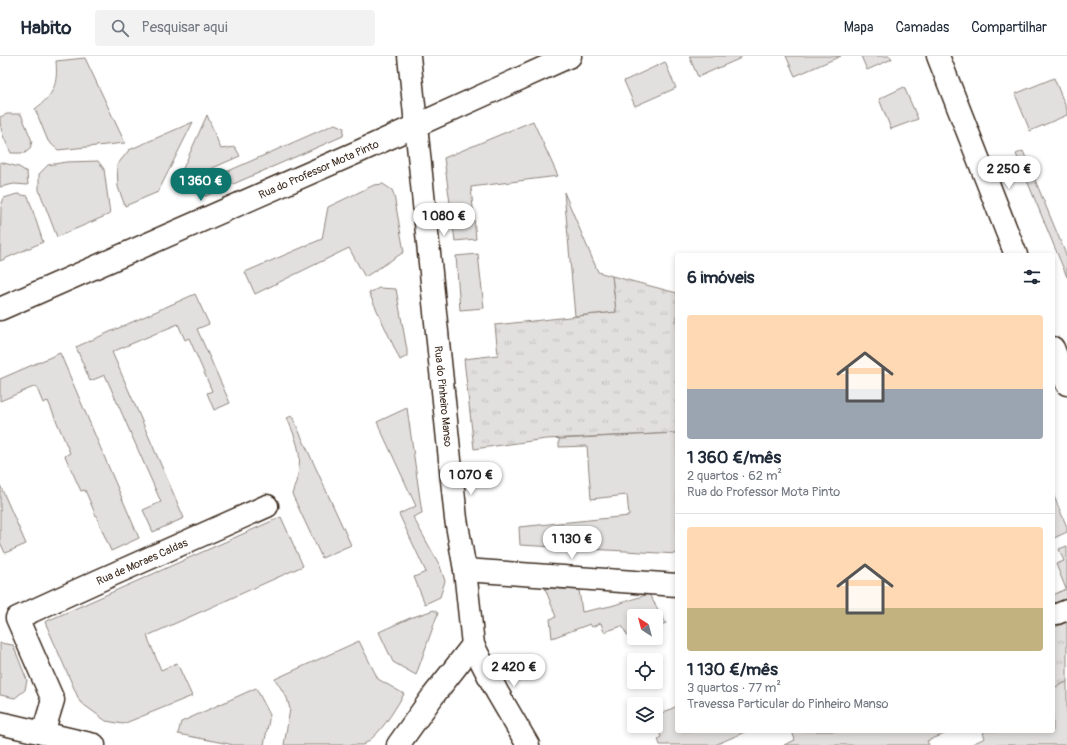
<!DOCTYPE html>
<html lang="pt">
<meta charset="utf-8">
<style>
:root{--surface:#fff;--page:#f2f2f3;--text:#1f2937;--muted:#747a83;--line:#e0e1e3;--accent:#0f766e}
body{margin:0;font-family:Pangolin,sans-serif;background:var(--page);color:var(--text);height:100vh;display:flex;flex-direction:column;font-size:15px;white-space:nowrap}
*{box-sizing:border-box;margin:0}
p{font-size:13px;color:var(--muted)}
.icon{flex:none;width:22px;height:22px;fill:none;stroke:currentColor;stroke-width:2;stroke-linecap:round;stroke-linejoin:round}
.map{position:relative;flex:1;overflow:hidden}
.details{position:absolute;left:675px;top:197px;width:380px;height:480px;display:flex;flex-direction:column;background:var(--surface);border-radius:4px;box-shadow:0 2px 6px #0003}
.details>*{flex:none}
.needle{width:26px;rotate:324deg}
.tools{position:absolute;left:627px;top:553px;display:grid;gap:8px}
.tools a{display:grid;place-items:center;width:36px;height:36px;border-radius:4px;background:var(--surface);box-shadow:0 2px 6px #0003;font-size:20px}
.price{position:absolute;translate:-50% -34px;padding:0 9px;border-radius:14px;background:#fff;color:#222;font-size:13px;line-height:26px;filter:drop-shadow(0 1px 2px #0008)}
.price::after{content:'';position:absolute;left:50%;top:24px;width:12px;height:9px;margin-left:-6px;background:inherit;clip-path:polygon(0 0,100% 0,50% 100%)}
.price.selected{background:var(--accent);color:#fff}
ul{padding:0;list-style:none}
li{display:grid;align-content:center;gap:8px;height:212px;padding:0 12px}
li+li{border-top:1px solid var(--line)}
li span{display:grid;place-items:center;height:124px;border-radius:4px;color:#555}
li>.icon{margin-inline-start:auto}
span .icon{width:72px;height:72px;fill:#fffc;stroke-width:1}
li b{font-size:17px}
h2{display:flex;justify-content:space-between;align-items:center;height:48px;padding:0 12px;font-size:17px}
header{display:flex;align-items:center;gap:24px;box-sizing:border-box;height:56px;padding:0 20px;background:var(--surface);border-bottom:1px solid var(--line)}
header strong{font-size:19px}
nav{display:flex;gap:22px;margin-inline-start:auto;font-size:14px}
.search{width:280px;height:36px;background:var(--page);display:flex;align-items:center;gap:10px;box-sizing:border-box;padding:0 14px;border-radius:4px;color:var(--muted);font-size:15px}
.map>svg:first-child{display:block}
.grass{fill:url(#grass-tufts);stroke:#8e857e}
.garden{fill:#e2e0de;stroke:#8e857e}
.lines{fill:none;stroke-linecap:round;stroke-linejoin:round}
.pedestrian-casing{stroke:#3b2a1e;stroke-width:23}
.minor-casing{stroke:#3b2a1e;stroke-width:25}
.tertiary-casing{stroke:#3b2a1e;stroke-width:25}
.secondary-casing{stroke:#3b2a1e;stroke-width:25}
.pedestrian{stroke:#fff;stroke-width:20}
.minor{stroke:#fff;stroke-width:22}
.tertiary{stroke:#fff;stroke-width:22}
.secondary{stroke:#fff;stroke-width:22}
.labels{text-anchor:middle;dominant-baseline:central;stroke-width:4;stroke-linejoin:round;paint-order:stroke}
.street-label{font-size:11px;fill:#3b2a1e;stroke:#fff}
</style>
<header>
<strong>Habito</strong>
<div class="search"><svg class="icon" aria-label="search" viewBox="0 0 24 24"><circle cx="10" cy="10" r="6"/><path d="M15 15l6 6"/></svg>Pesquisar aqui</div>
<nav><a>Mapa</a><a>Camadas</a><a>Compartilhar</a></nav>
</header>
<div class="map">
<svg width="1067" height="689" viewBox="0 0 1067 689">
<defs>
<pattern id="grass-tufts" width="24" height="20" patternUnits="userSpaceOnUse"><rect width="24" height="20" fill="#e2e0de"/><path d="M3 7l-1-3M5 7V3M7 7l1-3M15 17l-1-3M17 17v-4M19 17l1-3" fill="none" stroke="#c3c0be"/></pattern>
</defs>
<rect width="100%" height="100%" fill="#fff"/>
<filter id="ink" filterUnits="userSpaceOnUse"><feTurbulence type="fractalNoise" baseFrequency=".025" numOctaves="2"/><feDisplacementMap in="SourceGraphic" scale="8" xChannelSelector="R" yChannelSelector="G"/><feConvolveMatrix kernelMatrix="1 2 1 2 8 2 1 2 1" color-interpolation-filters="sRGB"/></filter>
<g filter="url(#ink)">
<path class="grass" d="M612,220l65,17v140l-131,6 -72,10 -10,-90 34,-4 -3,-30 121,-13z
M1067,566v60l-14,6v-60z"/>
<path class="garden" d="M689,0h51l1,2 -43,19z
M786,0h55l-46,20z
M861,0h29l2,3 -25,11z
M85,2l40,85 -67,7 -10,-9 -13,-32c19,-14 23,-25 21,-48z
M665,6l11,26 -41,18 -11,-25z
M1054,22l13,32v5l-37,16 -15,-37z
M904,31l14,32 -27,10 -12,-30z
M7,58h14l11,27 -2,8 -5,4h-14c-6,-13 -11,-21 -11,-36z
M207,59l14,34 14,-2 5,9 -64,28z
M533,65l25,55 -87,11 5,52 -21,2 -11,-83z
M193,66l-35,70 -33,14 -7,-19 -1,-22 12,-15z
M335,68l9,4 -1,8 -137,60 -10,-3 3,-9z
M1023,95l44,106v20l-51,-123z
M98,105l6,8 6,45 -53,23 -18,-47v-16l9,-9 18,-3z
M0,106l19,5 8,5 1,13 -14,-1 -14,3z
M383,128l9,6 2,5 10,57 -39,25 -16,-29 -94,46 -10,-22 77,-33 6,-32 46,-22z
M564,136l34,80 14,4 4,36 -41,4z
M17,138l11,2 15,46 -43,19 1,-55 3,-8z
M478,198l6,54 -24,2 -4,-54z
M379,232l17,1 11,61v6l-7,4 -31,-67z
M195,238l14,30 -12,5 33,74 -16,7 -7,-17 5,-2 -23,-53 -4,2 -7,-16 -66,28 72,166 -31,14 -10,-22 18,-8 -56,-127 -15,6 -14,-34z
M60,297l79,185 -28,13 -26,-61 -4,1 -16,-35 5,-3 -22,-52 -5,2 -7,-17 -36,15v-22z
M407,352l15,105 -9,4 27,49 5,15 -5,16 -15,7 -11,-27 12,-5 -27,-58 17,-8 -39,-84z
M292,360l59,129 -29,13 -30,-64c12,-33 9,-44 -5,-76z
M677,377v121l-157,-9 -1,-18 110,-11 -2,-21 -36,4 -4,-53 -28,1v-8z
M0,429l26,59 -21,9 -5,-11z
M1053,438l14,33v5l-13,6 -1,-3z
M281,461l22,49 -156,70 14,34 16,-7 15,33 -69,28 -17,-3 -26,-19 -35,-80z
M1067,490v57l-14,6v-14l13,-6 -10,-25 8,-3 -5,-12z
M545,532l34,2 3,22 29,-6 38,-12 17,29 -10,4v-11h-22v20l-5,2 -7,-12 -18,6 -3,-9 -9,4 -2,-3 -38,14 -2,-19 6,-2z
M434,554l4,3 -22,62 -23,-13 -14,-30 31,-14z
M359,585l19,38 26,15c-11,18 -23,40 -41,51h-79l6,-36 -3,-11 -12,-19z
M0,587l13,2 14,35 -2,10 -10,8 -15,-3z
M1067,626v63h-97l15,-7 -2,-5 3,-2h67v-43z
M256,632l14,27 -6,30h-30l-56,-11 3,-12z
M677,650v25h70l-32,14h-55l-2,-6 3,-2 -5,-14v-7z
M792,675h160l-25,10 2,4h-145l11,-5z"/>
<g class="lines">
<defs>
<path id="pedestrian" d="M1057,558l10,-4"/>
<g id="minor">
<path id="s1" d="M409,0l47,463 9,51 8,75 24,47 31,53"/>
<path d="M465,514l212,15"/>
<path d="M0,667l94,22"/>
<path id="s2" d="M43,677l10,-33 -36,-82 81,-37 169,-75"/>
<path d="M398,689l35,-49 40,-51"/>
</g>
<g id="tertiary">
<path id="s3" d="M0,253l360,-158 210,-95"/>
</g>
<path id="secondary" d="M938,0l78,199
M1053,292l14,36"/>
</defs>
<use href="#pedestrian" class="pedestrian-casing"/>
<use href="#minor" class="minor-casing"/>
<use href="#tertiary" class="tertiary-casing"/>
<use href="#secondary" class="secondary-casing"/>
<use href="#pedestrian" class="pedestrian"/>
<use href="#minor" class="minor"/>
<use href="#tertiary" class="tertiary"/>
<use href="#secondary" class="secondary"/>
</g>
</g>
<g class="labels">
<g class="street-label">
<text stroke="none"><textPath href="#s3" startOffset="348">Rua do Professor Mota Pinto</textPath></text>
<text stroke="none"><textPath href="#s1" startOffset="342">Rua do Pinheiro Manso</textPath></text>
<text stroke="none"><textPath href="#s2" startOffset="261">Rua de Moraes Caldas</textPath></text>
</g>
</g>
</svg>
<div class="tools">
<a><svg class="needle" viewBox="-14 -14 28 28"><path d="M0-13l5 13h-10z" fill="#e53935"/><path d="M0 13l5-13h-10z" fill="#747a83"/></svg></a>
<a><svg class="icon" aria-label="locate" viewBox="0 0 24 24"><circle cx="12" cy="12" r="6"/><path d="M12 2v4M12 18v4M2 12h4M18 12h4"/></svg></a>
<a><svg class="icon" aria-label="layers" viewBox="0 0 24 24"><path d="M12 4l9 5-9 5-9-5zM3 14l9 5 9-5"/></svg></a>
</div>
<b class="price" style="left:1009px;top:134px">2 250 €</b>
<b class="price selected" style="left:201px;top:146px">1 360 €</b>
<b class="price" style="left:444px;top:181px">1 080 €</b>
<b class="price" style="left:471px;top:440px">1 070 €</b>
<b class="price" style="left:572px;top:504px">1 130 €</b>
<b class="price" style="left:514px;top:632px">2 420 €</b>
<section class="details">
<h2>6 imóveis<svg class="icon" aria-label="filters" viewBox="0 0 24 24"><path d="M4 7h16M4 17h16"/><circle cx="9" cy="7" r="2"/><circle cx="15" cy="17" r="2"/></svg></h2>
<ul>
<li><span style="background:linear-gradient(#ffd9b3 60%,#9aa5b1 0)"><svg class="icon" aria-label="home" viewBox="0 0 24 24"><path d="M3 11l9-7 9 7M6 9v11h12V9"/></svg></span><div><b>1 360 €/mês</b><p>2 quartos · 62 m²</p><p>Rua do Professor Mota Pinto</p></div></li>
<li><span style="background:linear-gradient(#ffd9b3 65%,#c2b280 0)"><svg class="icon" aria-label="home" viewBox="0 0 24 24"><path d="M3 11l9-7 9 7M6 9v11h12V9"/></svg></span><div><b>1 130 €/mês</b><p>3 quartos · 77 m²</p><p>Travessa Particular do Pinheiro Manso</p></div></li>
</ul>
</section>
</div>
